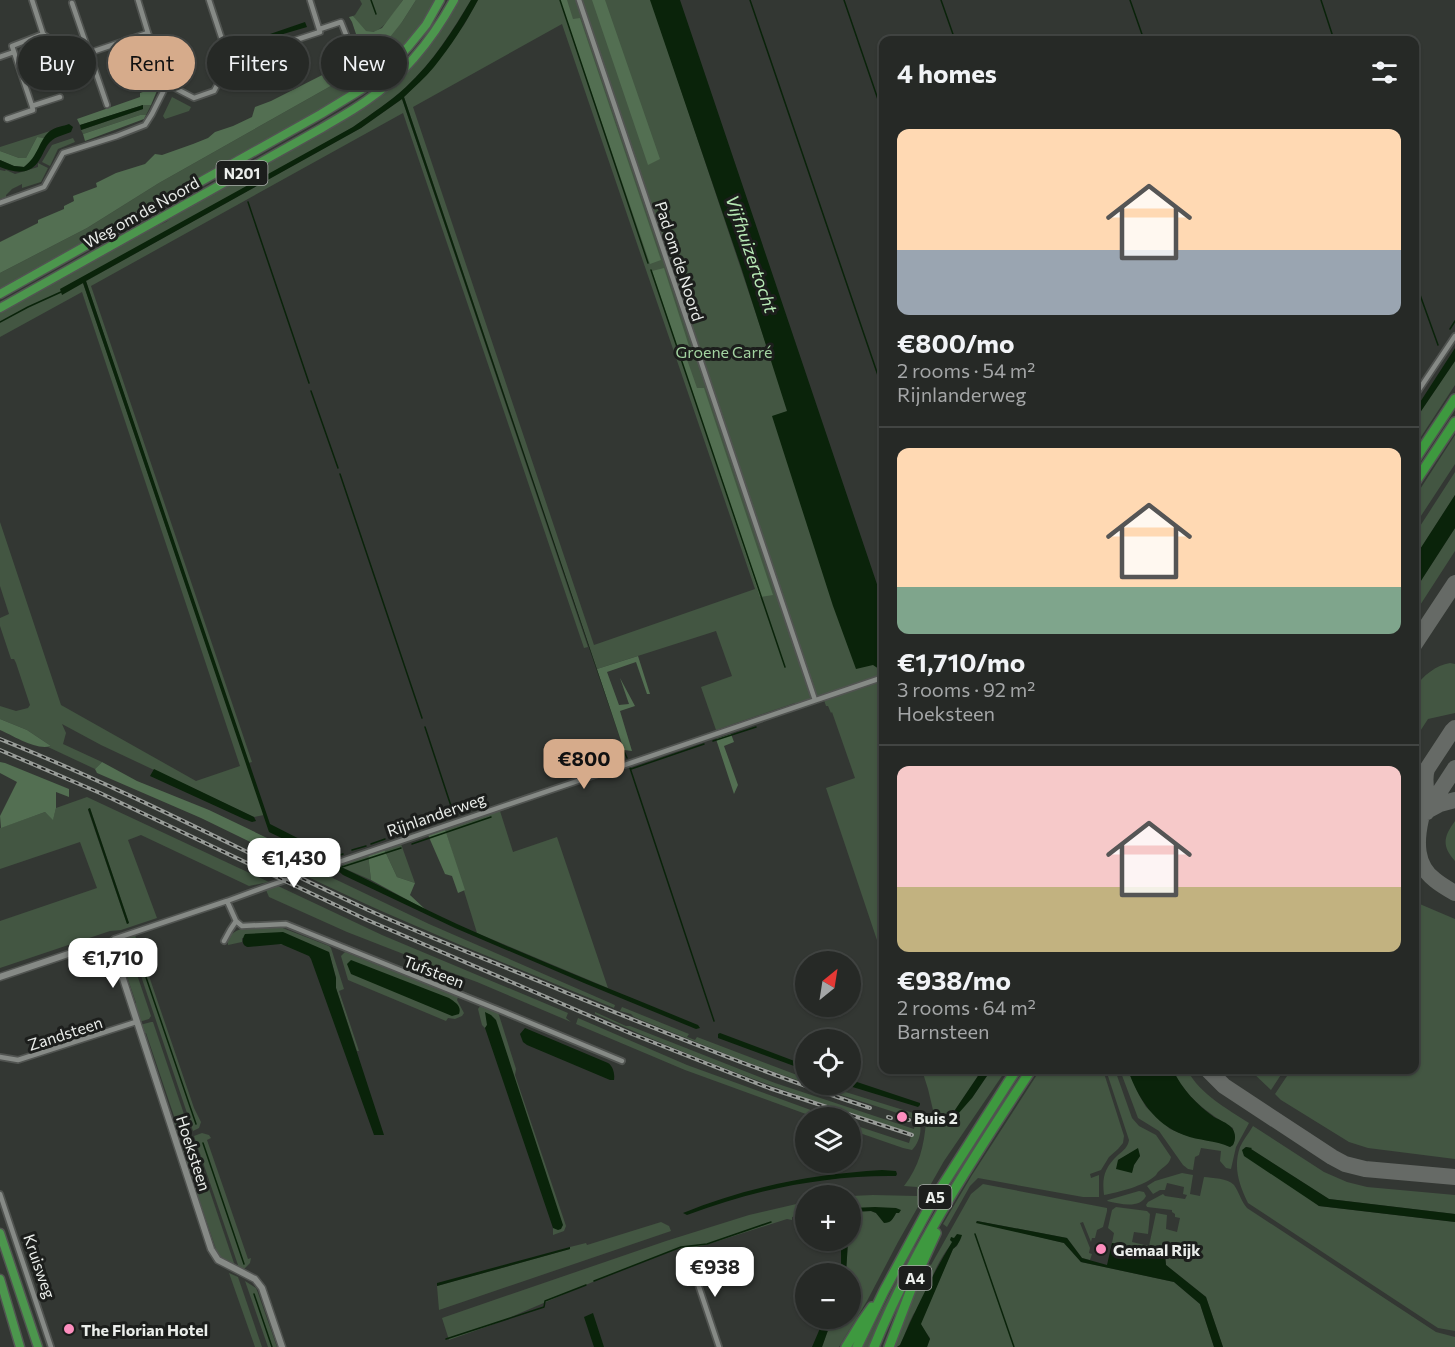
<!DOCTYPE html>
<meta charset="utf-8">
<style>
:root{--surface:#262926;--page:#2e312e;--text:#f1f3f6;--muted:#a4a6a7;--line:#424543;--accent:#d6ab8b}
body{margin:0;font-family:Commissioner,sans-serif;background:var(--page);color:var(--text);height:100vh;display:flex;flex-direction:column;font-size:22px;white-space:nowrap}
*{box-sizing:border-box;margin:0}
p{font-size:20px;color:var(--muted)}
.icon{flex:none;width:33px;height:33px;fill:none;stroke:currentColor;stroke-width:2;stroke-linecap:round;stroke-linejoin:round}
.map{position:relative;flex:1;overflow:hidden}
.sheet{position:absolute;left:879px;top:36px;width:540px;height:1038px;display:flex;flex-direction:column;background:var(--surface);border-radius:12px;box-shadow:0 2px 4px #0004,0 0 0 2px var(--line)}
.sheet>*{flex:none}
.hud{position:absolute;left:18px;top:36px;width:570px;height:54px;display:flex;gap:12px}
.needle{width:39px;rotate:30deg}
.controls{position:absolute;left:795px;top:951px;display:grid;gap:12px}
.controls a{display:grid;place-items:center;width:66px;height:66px;border-radius:50%;background:var(--surface);box-shadow:0 2px 4px #0004,0 0 0 2px var(--line);font-size:30px}
.price{position:absolute;translate:-50% -51px;padding:0 14px;border-radius:12px;background:#fff;color:#222;font-size:20px;line-height:39px;filter:drop-shadow(0 2px 3px #0008)}
.price::after{content:'';position:absolute;left:50%;top:36px;width:18px;height:14px;margin-left:-9px;background:inherit;clip-path:polygon(0 0,100% 0,50% 100%)}
.price.active{background:var(--accent);color:#111}
ul{padding:0;list-style:none}
li{display:grid;align-content:center;gap:12px;height:318px;padding:0 18px}
li+li{border-top:2px solid var(--line)}
li span{display:grid;place-items:center;height:186px;border-radius:12px;color:#555}
li>.icon{margin-inline-start:auto}
span .icon{width:108px;height:108px;fill:#fffc;stroke-width:1}
li b{font-size:26px}
h2{display:flex;justify-content:space-between;align-items:center;height:72px;padding:0 18px;font-size:26px}
.pill{padding:0 21px;border-radius:27px;background:var(--surface);box-shadow:0 2px 4px #0004,0 0 0 2px var(--line);font-size:21px;line-height:54px}
.pill.active{background:var(--accent);color:#111}
.map>svg:first-child{display:block}
.green{fill:#435642;fill-rule:evenodd}
.forest{fill:#536f52}
.water{fill:#0a230a}
.lines{fill:none;stroke-linecap:round;stroke-linejoin:round}
.stream{stroke:#0a230a;stroke-width:1.5}
.taxiway{stroke:#666a66;stroke-width:16}
.minor-casing{stroke:#515451;stroke-width:8}
.tertiary-casing{stroke:#515451;stroke-width:9}
.trunk-casing{stroke:#515451;stroke-width:11}
.motorway-casing{stroke:#515451;stroke-width:12}
.minor{stroke:#868a86;stroke-width:4.5}
.tertiary{stroke:#868a86;stroke-width:6}
.trunk{stroke:#4c964d;stroke-width:8}
.motorway{stroke:#3e993f;stroke-width:9}
.rail-casing{stroke:#989c98;stroke-width:4}
.rail{stroke:#1c1e1c;stroke-width:1.5;stroke-dasharray:4.5;stroke-linecap:butt}
.poi-dot{fill:#fd8ebe;stroke:#1c1e1c;stroke-width:2}
.labels{text-anchor:middle;dominant-baseline:central;stroke-width:6;stroke-linejoin:round;paint-order:stroke}
.shield{fill:#1c1e1c;stroke:#acafac;stroke-width:1.5}
.shield-label{font-size:15px;font-weight:bold;fill:#eaedea}
.street-label{font-size:16px;fill:#eaedea;stroke:#1c1e1c}
.park-label{font-size:16px;fill:#a2d3a0;stroke:#1c1e1c}
.poi-label{font-size:16px;font-weight:bold;fill:#eaedea;stroke:#1c1e1c;text-anchor:start}
.water-label{font-size:18px;font-style:italic;fill:#b8eab6;stroke:#1c1e1c}
</style>
<div class="map">
<svg width="1455" height="1347" viewBox="0 0 1455 1347">
<rect width="100%" height="100%" fill="#333733"/>
<path class="green" d="M360,0h43c-8,10 -23,39 -38,31 -5,-3 -9,-11 -12,-15l2,-1 7,-11z
M416,0h19l-17,29 -24,28 -48,38 -165,93 -39,20 -142,81v-16l87,-45 72,-45 186,-105 57,-56z
M458,0h13c-19,31 -38,62 -65,87 -16,15 -35,27 -53,40l-290,167 20,-11 181,532 -10,2 -153,-72 -39,-21 4,9 -3,11 39,18 -7,7 -47,-22 3,-1 -24,-16 -27,-11v-13l16,5 12,-3 2,-3 -14,-42 -2,-4h-3l-11,-33v-8l9,-4 -9,-28v-64l61,183 135,76 44,-15 -158,-474 -82,45v-25l126,-72 40,-18 25,-18 130,-72 92,-67c18,-19 33,-41 45,-65z
M478,0h173l222,664 10,7v3l-87,31 -1,-2 -79,27 -15,-43 31,-11 -16,-45 -119,38 -193,-572 23,-23 37,-49zM562,24l193,565 -161,56 -181,-538z
M172,97l19,10 -2,4 -24,8 -2,-3z
M402,99l186,548 -4,1 -181,-535 -312,173 161,476 -4,1 -162,-482 275,-153z
M143,105h8l-5,10h-6l-57,19 -2,-4 62,-21z
M50,131l-5,7 -8,-1 -11,21h-7l-19,-7v-4z
M73,138l2,4 -17,7 -8,17 -8,-4 10,-17z
M38,163l10,5 -7,14 -19,6v-4l-10,5 -6,6v2l-6,2v-29l5,1 1,-1 9,4 23,-7z
M1455,361v24l-40,61v-26z
M1455,435v29l-40,61v-28z
M1455,472v23l-40,62v-23z
M1455,528v23l-40,62v-23z
M1450,663l5,1v49l-27,6 -13,20v-52c8,-11 21,-22 35,-24z
M883,681h1l-1,277 -57,-170 29,-10 -23,-66 -1,1 -3,-7h-2l-2,-6z
M87,797l182,85 -20,4 -108,-51 -13,5 29,78 -36,12 -11,1 -110,37v-47l97,-33 -17,-46 -80,27v-41l45,-16 8,7 3,-11zM90,808l39,115 -2,1 -39,-114z
M500,811l13,41 44,-15 51,151 -131,-55 -32,-104z
M1455,821v40c-14,-15 -11,-25 0,-40z
M401,844l14,39 -18,-6 -13,-28z
M288,848l14,8 5,15 -6,1 -20,-15z
M368,854l3,26 -30,-13 7,-6z
M318,871l111,53 186,81 -1,3c-104,-43 -207,-83 -308,-132z
M278,886l104,49 186,78 -2,5 5,4 -94,-40 -30,-11 -100,-39 -78,-35 -3,-7z
M1415,902l40,17v240l-87,-11 -19,-6 -68,-42 -6,-6 16,-24h123z
M280,927l49,19 2,2 13,41 -5,2 20,60h-2l-21,-63v-10l-7,-26 -87,-14v4l-14,3c-1,-9 5,-13 13,-16z
M135,935l59,173 7,14 -2,6 -6,3 -65,-194z
M125,939l26,77 -2,3 -10,3 -5,-18 2,-1 -18,-53c1,-5 2,-9 7,-11z
M345,952l113,45 -1,3 7,13 -2,3 -7,3 -7,-1 -2,3 -98,-41 -7,-24z
M481,1005l17,7 18,57 -1,6 51,151 -2,5 -11,4v-7h1l-67,-203 -2,3 -3,-3 -4,-16z
M622,1007l67,27 -2,3 8,3 2,-3 108,41v5l-69,-25 -102,-41 -3,-3 -11,-3z
M595,1012l31,14h4l145,57 139,46 2,-10 -106,-34h13l90,28c12,9 8,28 -1,37l-9,-2 -52,-18v-6l58,19 3,-10c-108,-34 -214,-72 -317,-119z
M578,1018l109,47 143,52h-16l-129,-47 -109,-46z
M151,1022h2l37,110c-5,2 -10,0 -14,-2l-2,-6 2,-2 -30,-89 -3,1 -3,-9z
M922,1070h60l-27,40 17,-12 19,-28h15l-62,91 -46,81 -31,59 -28,46h-17l10,-28 18,-1v-44l-4,-1 2,-32 2,-1 1,-28 20,-1 5,2 8,9c8,1 9,-5 13,-10l-1,-4h-45v-12l22,-1 44,1v-9l-13,-1c15,-19 20,-40 22,-64l4,-1 14,5 -7,-8 -4,-8 -5,-21z
M1040,1070h63l21,66 -1,7 -5,6 -9,8 -8,13 -11,4 1,4 8,-3v22h-16l-105,-19 -8,8 -23,41 -4,-3 29,-49z
M1106,1070h9l17,48 7,8 17,9 15,22c-2,8 -7,9 -13,15 -1,1 -1,2 -3,4 -11,10 -36,16 -51,19 -2,-17 0,-27 14,-40 5,-4 10,-8 11,-15zM1138,1149l2,7 -6,9 -2,7 -14,-12z
M1120,1070h8l11,25 7,12 24,22 15,6 37,8 8,4c7,-4 4,-12 3,-19 -25,-15 -48,-31 -60,-58h14c14,25 39,38 62,53l-13,24 -5,22 -5,-1 -6,-7 1,-10 -20,-3 -2,7 -4,2 -2,13 -5,-1 -5,-4 -24,-34 -21,-13z
M1250,1070h34l-13,20z
M1253,1126l71,46 23,10 20,5 88,8v19l-126,-15 -78,-50 -4,-2 -3,1 75,58 136,16v109l-17,-3 -190,-125c-9,-18 -15,-36 -8,-56 3,-7 9,-14 13,-21z
M202,1133l7,2 2,3 -4,2 41,119 3,-1 -1,5 -6,6 -5,-1 -45,-132z
M192,1138l43,128 -17,-11 -37,-108 4,-7z
M1182,1173l11,2 -3,19 10,2 4,-19c8,1 24,1 30,8 5,7 7,16 13,23l189,124 19,5v10h-232l-17,-50 -40,-32 -1,-10 -53,-12 2,-10 -6,-5 4,-18 4,-3 31,4 3,3 -2,20 -14,-2 -2,10 17,4 7,-33 11,2 -1,14 11,3 3,-14 -5,-1v-3l-3,-2v-2l-25,-3 -1,-2 2,-3 15,-8 2,2 20,3 2,-4 -4,-1 1,-7 -17,-4 -2,7h-5l-7,4 -6,-8 8,-5z
M983,1184l124,24v3l-4,16 -6,3 -2,8h-3l-1,4 -8,-20 -3,1 10,25 -1,5 3,1 -2,6 -8,-2 -15,-20 -90,-17 -1,1 88,21 17,19 93,20 26,22 14,43h-287l3,-9 -10,-14 33,-75 4,-3 4,-11c-20,15 -30,45 -40,68 -2,4 -5,7 -8,12 -5,9 -8,20 -13,30l-3,2h-5l17,-46 17,-38 5,2 40,-71z
M1139,1191l5,1 2,4c-6,13 -26,8 -39,5l1,-1z
M805,1202v13l-13,2v3l-5,-1 -78,25 -13,3 -19,2 -68,26 -112,48 -48,17 -7,-22 224,-77 83,-26z
M661,1222l8,4 2,5 -232,79 -2,-24 133,-37v-2l16,-4 1,2z
M913,1247l3,1 -26,53 -21,46h-6z
M229,1273l9,4 24,70h-7z
M245,1281l11,7 2,5 19,54h-9z"/>
<path class="forest" d="M403,0h13l-14,22 -24,30 -33,26 -186,105 -72,45 -87,45v-31l38,-19v-3l26,-11v-3l10,-5 -1,-5 24,-9 -1,-4 20,-10 29,-9 10,-10 7,1 31,-11 15,-6 7,-6 18,-6 19,-9 3,-10 16,-6 65,-33 16,-13 6,-2 3,-4 -9,-27 -3,-5 4,-1 13,15 7,1 9,-4z
M560,0h7l6,19 7,-1 81,242 -11,4z
M592,0h13l55,159 -12,6z
M159,86l-8,19h-8l-63,20 -3,-6 63,-22v-4z
M140,115h6l-2,4 -59,22 -2,-7z
M37,137l8,1 -12,21 -9,8 -10,-1 -14,-6v-9l19,7h7z
M664,268l25,78 -6,2 14,40h7l69,207 -13,2 -108,-326z
M638,656l12,38h-3l-11,-32 -29,10 12,33 10,-1 -9,-26 15,28 -15,5 12,40 -8,-1 -27,-81z
M0,719l27,11 24,16c-14,5 -37,-10 -51,-16z
M731,734l3,8 -10,4 14,39 -4,9 -18,-55z
M0,762l5,1 64,26v8l-13,-5v16l-3,12 -8,-8 -44,16 -1,-12 17,-34 -17,-9z
M102,762l35,19 72,29 79,38 -7,9 -80,-39 -104,-45 -2,-4z
M445,829l20,61 -7,3 -6,-17 -7,-2 -17,-39z
M384,849l13,28 18,6 -5,12 16,15 -55,-30 -3,-26z"/>
<path class="water" d="M471,0h7c-13,24 -27,46 -44,67 -9,11 -20,20 -30,30l220,653 -222,-651 -41,29 -275,153 184,543 57,29 3,4 -5,2 -56,-27 -186,-549 -21,12 -2,-6 293,-162c18,-13 37,-25 53,-40 27,-25 47,-56 65,-87z
M650,0h30l203,602v72l-1,-3 -9,-6 -17,4 -23,-63 -61,-190 15,-5 -46,-144z
M305,22l2,5 -34,10 -31,13 -9,11v-2l8,-15z
M143,105v4l-62,21 -1,-5z
M69,124l4,3 -2,5c-7,3 -15,4 -21,10 -5,5 -7,13 -12,20 -10,14 -25,10 -38,5v-7l14,6 10,1c14,-10 16,-29 26,-36 5,-4 14,-5 19,-7z
M1455,348v13l-40,59v-10z
M1455,495v33l-40,62v-33z
M154,769l100,48 2,4 -4,1 -8,-3 -94,-43z
M90,808l39,115 -2,1 -39,-115z
M341,867c39,18 76,39 116,57 79,36 161,68 241,101l2,3 -4,1 -112,-46 -129,-55 -112,-53 -7,-6z
M283,932l46,20 7,26v10l48,147h-10l-63,-176 -2,-3 -28,-12 -33,3c-7,-2 -6,-8 -3,-13z
M351,960l98,38c6,4 13,8 10,16l-7,2 -101,-42 -4,-10z
M485,1012l6,3 5,5 67,205 -2,4 -3,1 -5,-2 -68,-200 2,-3z
M525,1028l83,35c5,3 7,11 6,17h-4l-83,-35 -4,-3 -3,-8z
M720,1033l85,32v5l-87,-32v-4z
M982,1070h9l-19,28 -14,16 -3,1v-5z
M1128,1070h45c9,19 24,35 41,47 6,3 13,6 17,10 5,5 5,12 2,18l-3,2c-15,-7 -31,-6 -46,-12 -30,-11 -46,-37 -56,-65z
M851,1080l69,23v2l-2,2 -72,-22 4,-1z
M1246,1147l6,1 -1,1 78,50 126,15v8l-136,-16 -75,-50 -2,-6z
M1138,1148l2,8 -6,9 -2,8 -16,-4 2,-9z
M882,1170l14,1 1,3 -1,2c-72,-1 -142,14 -209,39l-4,-2c63,-26 130,-39 199,-43z
M875,1207l21,1 5,2 -2,3h-3c-3,6 -5,10 -12,10l-8,-10 -5,-2 -20,1v-4z
M977,1221l90,17 15,20 25,7 5,-22 53,12 1,10 40,32 17,50h-9l-14,-43 -26,-22 -93,-20 -17,-19 -88,-20z
M957,1234l5,1c-2,6 -4,10 -9,14l-32,75 9,15 -3,8h-30l3,-2c16,-36 32,-70 52,-103l-2,-2 1,-3 3,1z
M841,1241h7l-2,32h-7l2,-10z
M570,1247v2l-133,37v-3z
M593,1313l11,34h-10l-10,-30z
M824,1319h8l-10,28h-10z"/>
<g class="lines">
<path class="stream" d="M371,0l5,14
M560,0l88,263
M750,0l134,393
M844,0l40,117
M941,0l14,40
M1130,0l14,40
M1321,0l13,40
M248,202l61,181
M651,270l134,397
M1414,278l24,67
M0,322l28,-15 33,-15
M1450,329l5,-8
M311,391l27,77
M340,474l82,244
M425,727l26,79
M713,741l43,-14
M623,749l4,9
M630,768l84,253
M631,769l73,-25
M434,823l11,-3
M399,834l25,-8
M371,844l14,-5
M412,844l79,-27
M352,850l14,-4
M337,856l6,-2
M342,867l59,-19
M134,942l62,182
M203,1143l41,121
M975,1234l39,113
M594,1281l87,-34 26,-3 64,-22
M254,1294l18,53
M446,1339l98,-32 1,-6 41,-16"/>
<path class="taxiway" d="M1414,645l41,-62
M1427,811l28,-43
M1427,811l13,-7 15,-4
M1427,812c3,-15 -5,-29 0,-43l25,-38 3,-3
M1421,819c-5,22 -6,46 14,61 6,5 13,9 20,13
M1208,1070l16,16 108,71 13,7 20,5 90,8"/>
<defs>
<path id="minor" d="M32,0l11,34
M138,0l10,33 19,51
M209,0l23,70
M579,0l236,700
M72,3l35,102
M320,29l21,-7 10,25
M43,34l7,5 9,24 89,-30
M0,57l14,-5
M32,106l-20,-60 31,-12
M7,119l26,-9 -1,-4 28,-9
M0,203l44,-16 19,-34 54,-17 28,-11 7,-11 15,-30 27,14 20,-7 9,-17 46,-15 8,-13 43,-14 -10,-32
M1414,397l41,-61
M227,901l9,20 6,5 44,-2 218,88 118,49
M224,941l6,-11 6,-9
M108,945l6,-6 113,-38 44,-16 613,-208
M0,1057l18,3 118,-38
M0,1194l51,153
M689,1257l30,90"/>
<path id="tertiary" d="M0,977l101,-34 7,2 6,6 97,298 7,11 37,19 7,9 20,59"/>
<path id="trunk" d="M0,294l321,-180 41,-25 28,-23 18,-19 18,-22 14,-25
M0,308l322,-180c15,-9 30,-17 44,-27 38,-26 66,-61 88,-101
M0,1233l38,114
M0,1279l20,68"/>
<path id="motorway" d="M1414,461l41,-62
M1414,484l41,-62
M846,1347l16,-26 10,-14
M857,1347l27,-56 48,-89 84,-132
M874,1347c40,-99 99,-189 157,-277
M889,1347l26,-68 21,-46"/>
</defs>
<use href="#minor" class="minor-casing"/>
<use href="#tertiary" class="tertiary-casing"/>
<use href="#trunk" class="trunk-casing"/>
<use href="#motorway" class="motorway-casing"/>
<use href="#minor" class="minor"/>
<use href="#tertiary" class="tertiary"/>
<use href="#trunk" class="trunk"/>
<use href="#motorway" class="motorway"/>
<defs>
<path id="rail" d="M0,739c125,50 244,113 366,170 68,31 138,57 206,86 99,40 197,80 298,113
M0,750l100,43 265,126 267,115 137,54 143,47
M888,1117l3,1
M906,1119l3,1"/>
</defs>
<use href="#rail" class="rail-casing"/>
<use href="#rail" class="rail"/>
</g>
<g class="poi-dot">
<circle cx="902" cy="1117" r="6"/>
<circle cx="1101" cy="1249" r="6"/>
<circle cx="69" cy="1329" r="6"/>
</g>
<g class="labels">
<g class="shield">
<rect x="216.5" y="161" width="51" height="24" rx="4.5"/>
<rect x="918.5" y="1185" width="33" height="24" rx="4.5"/>
<rect x="898.5" y="1266" width="33" height="24" rx="4.5"/>
</g>
<g class="shield-label">
<text x="242" y="173">N201</text>
<text x="935" y="1197">A5</text>
<text x="915" y="1278">A4</text>
</g>
<g class="street-label">
<text transform="translate(141 212) rotate(-29)">Weg om de Noord</text>
<text transform="translate(680 261) rotate(72)">Pad om de Noord</text>
<text transform="translate(436 814) rotate(-19)">Rijnlanderweg</text>
<text transform="translate(434 971) rotate(21)">Tufsteen</text>
<text transform="translate(65 1033) rotate(-18)">Zandsteen</text>
<text transform="translate(194 1153) rotate(72)">Hoeksteen</text>
<text transform="translate(40 1266) rotate(71)">Kruisweg</text>
</g>
<g class="park-label">
<text x="724" y="351">Groene Carré</text>
</g>
<g class="poi-label">
<text x="914" y="1117">Buis 2</text>
<text x="1113" y="1249">Gemaal Rijk</text>
<text x="81" y="1329">The Florian Hotel</text>
</g>
<g class="water-label">
<text transform="translate(752 254) rotate(71)">Vijfhuizertocht</text>
</g>
</g>
</svg>
<div class="controls">
<a><svg class="needle" viewBox="-14 -14 28 28"><path d="M0-13l5 13h-10z" fill="#e53935"/><path d="M0 13l5-13h-10z" fill="#a4a6a7"/></svg></a>
<a><svg class="icon" aria-label="locate" viewBox="0 0 24 24"><circle cx="12" cy="12" r="6"/><path d="M12 2v4M12 18v4M2 12h4M18 12h4"/></svg></a>
<a><svg class="icon" aria-label="layers" viewBox="0 0 24 24"><path d="M12 4l9 5-9 5-9-5zM3 14l9 5 9-5"/></svg></a>
<a>+</a>
<a>−</a>
</div>
<b class="price active" style="left:584px;top:790px">€800</b>
<b class="price" style="left:294px;top:889px">€1,430</b>
<b class="price" style="left:113px;top:989px">€1,710</b>
<b class="price" style="left:715px;top:1298px">€938</b>
<div class="hud">
<a class="pill">Buy</a>
<a class="pill active">Rent</a>
<a class="pill">Filters</a>
<a class="pill">New</a>
</div>
<section class="sheet">
<h2>4 homes<svg class="icon" aria-label="filters" viewBox="0 0 24 24"><path d="M4 7h16M4 17h16"/><circle cx="9" cy="7" r="2"/><circle cx="15" cy="17" r="2"/></svg></h2>
<ul>
<li><span style="background:linear-gradient(#ffd9b3 65%,#9aa5b1 0)"><svg class="icon" aria-label="home" viewBox="0 0 24 24"><path d="M3 11l9-7 9 7M6 9v11h12V9"/></svg></span><div><b>€800/mo</b><p>2 rooms · 54 m²</p><p>Rijnlanderweg</p></div></li>
<li><span style="background:linear-gradient(#ffd9b3 75%,#7fa58c 0)"><svg class="icon" aria-label="home" viewBox="0 0 24 24"><path d="M3 11l9-7 9 7M6 9v11h12V9"/></svg></span><div><b>€1,710/mo</b><p>3 rooms · 92 m²</p><p>Hoeksteen</p></div></li>
<li><span style="background:linear-gradient(#f6c9c9 65%,#c2b280 0)"><svg class="icon" aria-label="home" viewBox="0 0 24 24"><path d="M3 11l9-7 9 7M6 9v11h12V9"/></svg></span><div><b>€938/mo</b><p>2 rooms · 64 m²</p><p>Barnsteen</p></div></li>
</ul>
</section>
</div>
